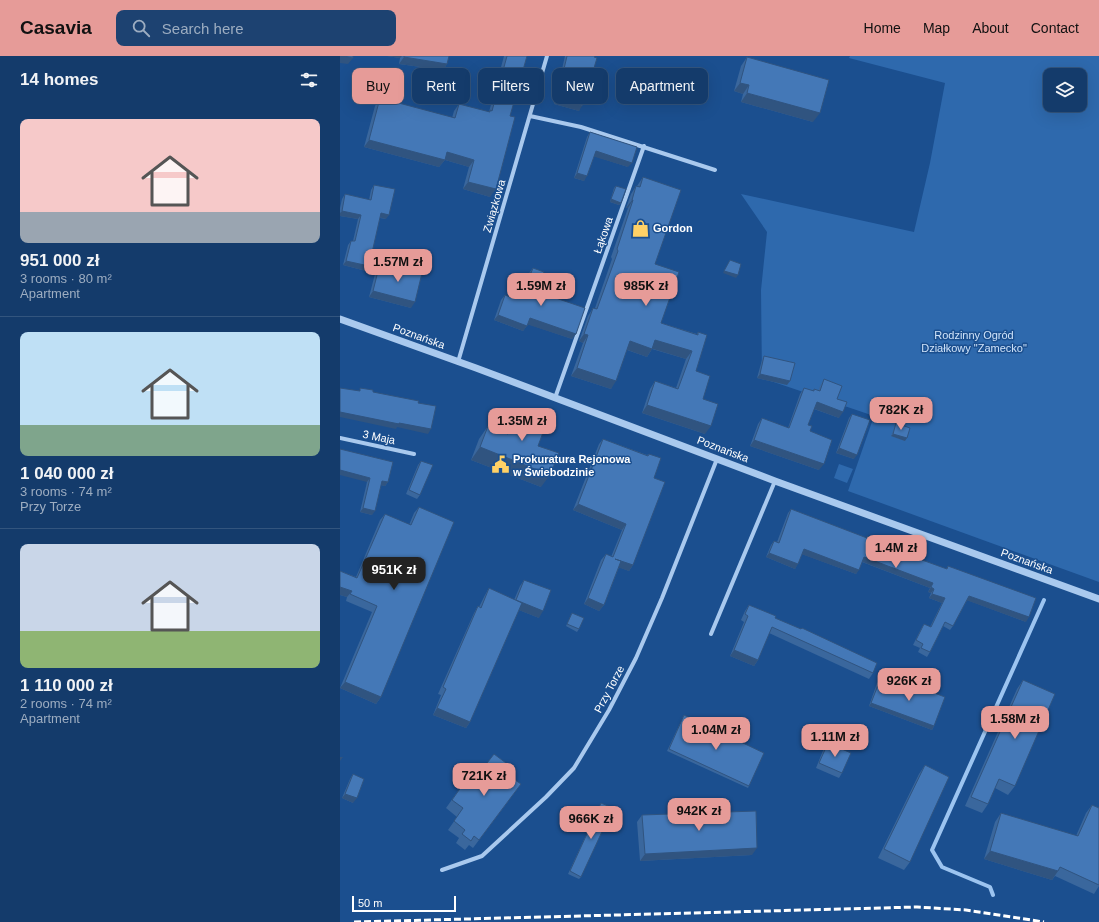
<!DOCTYPE html>
<meta charset="utf-8">
<style>
:root{--surface:#143b6b;--page:#1d4271;--text:#f1f3f6;--muted:#9dadc1;--line:#33557e;--accent:#e69b98}
body{margin:0;font-family:Helvetica,sans-serif;background:var(--page);color:var(--text);height:100vh;display:flex;flex-direction:column;font-size:15px;white-space:nowrap}
*{box-sizing:border-box;margin:0}
p{font-size:13px;color:var(--muted)}
.icon{flex:none;width:22px;height:22px;fill:none;stroke:currentColor;stroke-width:2;stroke-linecap:round;stroke-linejoin:round}
.map{position:relative;flex:1;overflow:hidden}
.drawer{display:flex;flex-direction:column;background:var(--surface);width:340px}
.drawer>*{flex:none}
.top-card{position:absolute;left:12px;top:12px;width:380px;height:36px;display:flex;gap:8px}
.fabs{position:absolute;left:703px;top:12px;display:grid;gap:8px}
.fabs a{display:grid;place-items:center;width:44px;height:44px;border-radius:8px;background:var(--surface);box-shadow:0 4px 16px #0002,0 0 0 1px var(--line);font-size:20px}
.scale{position:absolute;left:12px;bottom:10px;width:104px;box-sizing:border-box;padding-left:4px;border:2px solid #fff;border-top:0;font-size:11px;line-height:14px;white-space:nowrap;color:#fff;-webkit-text-stroke:3px #1b4f8f;paint-order:stroke}
.price{position:absolute;translate:-50% -34px;padding:0 9px;border-radius:8px;background:var(--accent);color:#111;font-size:13px;line-height:26px;filter:drop-shadow(0 1px 2px #0008)}
.price::after{content:'';position:absolute;left:50%;top:24px;width:12px;height:9px;margin-left:-6px;background:inherit;clip-path:polygon(0 0,100% 0,50% 100%)}
.price.on{background:#222;color:#fff}
ul{padding:0;list-style:none}
li{display:grid;align-content:center;gap:8px;height:212px;padding:0 20px}
li+li{border-top:1px solid var(--line)}
li span{display:grid;place-items:center;height:124px;border-radius:8px;color:#555}
li>.icon{margin-inline-start:auto}
span .icon{width:72px;height:72px;fill:#fffc;stroke-width:1}
li b{font-size:17px}
h2{display:flex;justify-content:space-between;align-items:center;height:48px;padding:0 20px;font-size:17px}
.tag{padding:0 14px;border-radius:8px;background:var(--surface);box-shadow:0 4px 16px #0002,0 0 0 1px var(--line);font-size:14px;line-height:36px}
.tag.on{background:var(--accent);color:#111}
header{display:flex;align-items:center;gap:24px;box-sizing:border-box;height:56px;padding:0 20px;background:var(--accent);color:#111}
header strong{font-size:19px}
nav{display:flex;gap:22px;margin-inline-start:auto;font-size:14px}
.search{width:280px;height:36px;background:var(--page);display:flex;align-items:center;gap:10px;box-sizing:border-box;padding:0 14px;border-radius:8px;color:var(--muted);font-size:15px}
main{display:flex;flex:1;min-height:0}
.map>svg:first-child{display:block}
.green{fill:#2e69ad;fill-rule:evenodd}
.lines{fill:none;stroke-linecap:round;stroke-linejoin:round}
.stream{stroke:#9cc4f0;stroke-width:4}
.minor{stroke:#a9c9ee;stroke-width:4}
.tertiary{stroke:#a9c9ee;stroke-width:7}
.rail{stroke:#fff;stroke-width:3;stroke-dasharray:7 3;stroke-linecap:butt}
.wall{fill:#3a679d}
.shaded-wall{fill:#305480}
.building{fill:#4478b7;stroke:#305480}
.labels{text-anchor:middle;dominant-baseline:central;stroke-width:3;stroke-linejoin:round;paint-order:stroke}
.street-label{font-size:11px;fill:#fff;stroke:#1b4f8f}
.poi-label{font-size:11px;font-weight:bold;fill:#fff;stroke:#1b4f8f;text-anchor:start}
.park-label{font-size:11px;fill:#cfe3fa;stroke:#1b4f8f}
</style>
<header>
<strong>Casavia</strong>
<div class="search"><svg class="icon" aria-label="search" viewBox="0 0 24 24"><circle cx="10" cy="10" r="6"/><path d="M15 15l6 6"/></svg>Search here</div>
<nav><a>Home</a><a>Map</a><a>About</a><a>Contact</a></nav>
</header>
<main>
<section class="drawer">
<h2>14 homes<svg class="icon" aria-label="filters" viewBox="0 0 24 24"><path d="M4 7h16M4 17h16"/><circle cx="9" cy="7" r="2"/><circle cx="15" cy="17" r="2"/></svg></h2>
<ul>
<li><span style="background:linear-gradient(#f6c9c9 75%,#9aa5b1 0)"><svg class="icon" aria-label="home" viewBox="0 0 24 24"><path d="M3 11l9-7 9 7M6 9v11h12V9"/></svg></span><div><b>951 000 zł</b><p>3 rooms · 80 m²</p><p>Apartment</p></div></li>
<li><span style="background:linear-gradient(#bfe0f5 75%,#7fa58c 0)"><svg class="icon" aria-label="home" viewBox="0 0 24 24"><path d="M3 11l9-7 9 7M6 9v11h12V9"/></svg></span><div><b>1 040 000 zł</b><p>3 rooms · 74 m²</p><p>Przy Torze</p></div></li>
<li><span style="background:linear-gradient(#c9d6e8 70%,#8fb573 0)"><svg class="icon" aria-label="home" viewBox="0 0 24 24"><path d="M3 11l9-7 9 7M6 9v11h12V9"/></svg></span><div><b>1 110 000 zł</b><p>2 rooms · 74 m²</p><p>Apartment</p></div></li>
</ul>
</section>
<div class="map">
<svg width="759" height="866" viewBox="0 0 759 866">
<rect width="100%" height="100%" fill="#1b4f8f"/>
<path class="green" d="M510,0h249v526l-251,-91 26,-75 -112,-38 -1,-88 6,-58 -26,-38 173,38 16,-69 15,-80 -96,-25zM710,19h30v30h-30z
M499,408l14,5 -6,14 -13,-5z"/>
<g class="lines">
<path class="stream" d="M653,839l-3,-8 -48,-20 -10,-17 112,-250"/>
<path class="minor" d="M190,60l51,11 134,43
M118,306l89,-306
M215,342l89,-252
M0,382l74,16
M371,578l64,-153
M102,814l40,-14 64,-59 28,-29 35,-58 27,-52 26,-60 55,-139"/>
<path class="tertiary" d="M0,263l136,49 299,113 324,118"/>
<path class="rail" d="M14,866l563,-15 49,3 78,12"/>
</g>
<path class="wall" d="M47,0h62l-2,8 -4,6 -44,-6 1,-6z
M164,0h23l-17,60 -20,81 -27,-8 6,-22 -24,-7 -6,7 -75,-20 11,-41 5,-8 72,20 2,-7 5,-7 30,8z
M225,0h30l-1,12 -2,3 -13,40 -25,-7z
M407,1l66,65 -72,-20 2,-8 -9,-3 7,-25z
M250,76l38,35 -34,-11 -10,25 -10,-3 13,-41z
M303,121l12,87 6,59 36,11 1,-2 -2,39 7,28 2,35 -63,-21 8,-24 5,-8 21,7 10,-29 -34,-10 -5,8 -20,-7 -16,39 -40,-13 12,-33 -4,-2 9,-25 5,-8h2l17,-49 -1,-2 17,-49h-2l5,-14 5,-8h1z
M34,129l12,34 -6,-1 -14,53 -23,-6 5,-20 3,-4h2l5,-22 -18,-3v-8l2,-9 3,-5 24,6 2,-10z
M276,130l5,17 -2,2 -9,-3 4,-14z
M54,209l17,43 -42,-11 6,-23 4,-7 11,3z
M193,212l8,14 3,12 32,40 -4,5 -44,-15 -5,7 -29,-11 7,-20 4,-5 7,2 3,-4 5,2 5,-17z
M424,300l26,25 -3,4 -30,-7 5,-18z
M484,323l13,20 2,19 -25,-9 -6,16 11,45 -69,-24 8,-22 4,-6 26,10 12,-34 4,-6 9,3 1,-2 4,2 2,-5z
M178,352l20,38 3,41 -70,-27 8,-21 9,-13 16,6 5,-12z
M512,358l2,45 -18,-6 13,-35z
M556,367l9,18 -14,-5 4,-10z
M263,383l44,16 2,-1 5,24 -21,87 -4,6 -10,-4 -15,38 -5,6 -15,-7 17,-44 5,-6 5,3 11,-27 -49,-20 26,-66z
M0,393l48,33 -3,4 -4,-1 -9,30 -12,-3 7,-30z
M81,405l-1,34 -3,4 -11,-5 12,-29z
M79,451l-38,190 -5,7 -36,-16 32,-76 -26,-11 1,-4 -7,-2v-24l16,6 24,-57 5,-6 24,11 5,-12z
M451,453l155,60 2,-3 78,56 -59,-22 -14,26 -3,4 -7,-4 -13,26 -3,5 -9,-5 2,-4 -7,-3 8,-16 3,-5 6,3 12,-24 -13,-5 2,-5 -3,-1 2,-4 -68,-26 -6,12 -54,-20 -7,15 -29,-12 5,-12 3,-4 3,1 11,-29z
M184,524l15,38 -20,-8 -49,112 -4,6 -33,-13 8,-20 -3,-1 36,-81 4,-7 1,1 6,-12 4,-7 25,12 6,-14z
M409,549l26,13 98,55 -4,6 -100,-46 -11,27 -4,6 -24,-10 14,-34 -3,-2 4,-9z
M232,557l7,16 -2,3 -11,-6z
M540,624l32,13 4,-7 18,40 -2,4 -63,-24 8,-23z
M683,624l-8,106 -7,9 -13,-7 -7,16 -6,9 -17,-7 52,-117z
M344,659l65,71 -1,2 -81,-37z
M488,687l14,30 -3,5 -23,-10 8,-20z
M138,707l6,4 21,6 16,11 -48,64 -4,-3 -4,5 -9,-7 3,-5 -11,-8 9,-13 -11,-9z
M585,709l-15,97 -6,8 -26,-12 41,-84z
M13,718v29l-11,-5 8,-19z
M261,747l-20,74 -2,2 -11,-5z
M752,749l7,3v78l-5,8 -39,-18 -3,4 -68,-21 11,-37 6,-9 75,23 10,-23z
M302,759l110,40 -112,6 -3,-39z"/>
<path class="shaded-wall" d="M0,0h4l9,2 -5,6 -8,-1z
M47,0h15l-2,2z
M64,1l43,7 -4,6 -44,-6z
M400,27l9,2 -6,9 -9,-3z
M407,37l73,20 -7,9 -72,-20z
M217,43l25,7 -3,5 -25,-7z
M29,84l76,20 -6,7 -75,-20z
M256,95l36,12 -4,4 -36,-11z
M107,96l27,8 -5,7 -27,-8z
M237,117l10,3 -3,5 -10,-3z
M128,126l28,7 -6,8 -27,-8z
M271,143l10,4 -2,2 -9,-3z
M292,144h1l-5,8h-2z
M2,155l19,4 -3,4 -18,-3v-3z
M41,157l8,2 -3,4 -8,-2z
M6,205l23,5 -3,5 -23,-6z
M384,215l14,4 -2,3 -13,-5z
M33,235l42,11 -4,6 -42,-11z
M158,259l29,11 -4,5 -29,-11z
M190,262l46,16 -4,5 -46,-15z
M244,278l4,1 -5,8 -4,-2z
M315,284l37,11 -6,8 -36,-11z
M290,285l22,8 -5,8 -22,-8z
M237,312l39,13 -5,8 -40,-13z
M420,318l30,7 -3,4 -30,-7z
M477,346l26,10 -4,6 -27,-10z
M307,349l64,21 -6,8 -63,-21z
M0,356l59,11 32,6 -3,5 -31,-7 -1,2 -56,-12z
M553,378l14,4 -2,3 -14,-5z
M414,384l70,24 -5,6 -69,-24z
M140,391l70,28 -9,12 -70,-27z
M499,392l18,7 -3,4 -18,-6z
M0,414l30,8 -3,4 -27,-7z
M42,425l6,1 -3,4 -6,-1z
M238,448l48,20 -4,6 -49,-20z
M23,452l12,3 -3,4 -12,-3z
M464,493l55,21 -3,4 -55,-20z
M429,497l29,11 -3,5 -29,-12z
M524,501l69,26 -3,5 -70,-27z
M275,503l18,6 -4,6 -18,-6z
M0,531l12,4 -5,6 -7,-2z
M591,531l3,2 -3,4 -3,-1z
M592,538l13,4 -3,5 -13,-5z
M629,540l60,21 -3,5 -60,-22z
M248,542l16,7 -5,6 -15,-7z
M176,544l27,11 -4,7 -28,-11z
M394,594l24,10 -4,6 -24,-10z
M5,626l36,15 -5,7 -36,-16z
M531,647l63,23 -2,4 -63,-24z
M97,652l33,14 -4,6 -33,-13z
M0,701h3l-3,4z
M5,738l12,4 -4,5 -11,-5z
M417,792l-5,7 -112,6 5,-7z
M650,795l68,20 -6,9 -68,-21z"/>
<path class="building" d="M4,0h9v2z
M64,0h45l-2,8 -43,-7z
M167,0h20l-17,60 5,1 -19,72 -28,-7 6,-22 -27,-8 -2,8 -76,-20 11,-42 75,20 4,-14 31,8v-2l2,1z
M227,0h28l-1,1 3,1 -3,10h-2l-10,38 -25,-7z
M407,1l82,23 -9,33 -73,-20 2,-8 -9,-2z
M250,76l47,15 -5,16 -36,-12 -9,25 -10,-3z
M303,121l38,13 -26,74 24,8 -18,51 37,12v-3l9,3 -11,36 14,5 -7,23 15,5 -7,22 -64,-21 8,-24 23,8 14,-38 -37,-11 -3,9 -22,-8 -14,40 -39,-13 11,-33 -4,-1 9,-26 4,1 21,-58 -1,-2 16,-49h-1l4,-14 4,1z
M34,129l21,4 -6,26 -8,-2 -12,53 -23,-5 5,-20h4l6,-26 -19,-4 3,-17 26,6z
M276,130l10,3 -5,14 -10,-4z
M390,204l11,4 -3,11 -14,-4z
M54,209l28,8 -7,29 -42,-11 6,-24 13,4z
M193,212l11,4 -3,10 6,2 -3,10 41,14 -9,26 -46,-16 -3,8 -29,-11 7,-20 8,3 2,-5 7,3 7,-23h2z
M424,300l31,7 -5,18 -30,-7z
M484,323l18,7 -5,13 10,3 -4,10 -26,-10 -9,23 4,1 -2,5 22,9 -8,24 -70,-24 8,-22 27,10 15,-40 10,3v-2l6,2z
M0,332l20,3v-3l13,2v2l46,9 -1,2 18,3 -5,23 -32,-6v1l-59,-12z
M178,352l30,11 -10,27 21,7 -9,22 -70,-28 8,-21 20,8z
M512,358l18,6 -13,35 -18,-7z
M556,367l14,5 -3,10 -14,-4z
M263,383l45,17 1,-2 12,4 -7,20 11,4 -32,83 -18,-6 6,2 -17,44 -16,-7 18,-44 7,3 13,-33 -48,-20z
M0,393l53,13 -5,20 -6,-1 -7,30 -12,-3 7,-30 -30,-8z
M81,405l12,4 -13,30 -11,-5z
M79,451l35,15 -73,175 -36,-15 32,-76 -27,-12 2,-3 -12,-4v-16l17,7 28,-64 26,11z
M451,453l76,29v-2l22,8 33,14v2l25,9 1,-3 88,32 -7,19 -60,-21 -16,30 -8,-4 -15,30 -9,-4 2,-4 -7,-4 8,-16 7,3 14,-29 -13,-4 2,-5 -3,-2 2,-4 -69,-26 -5,13 -55,-21 -6,15 -29,-11 5,-12 5,2z
M184,524l27,10 -8,21 -27,-11z
M149,532l33,15 -52,119 -33,-14 9,-19 -3,-2 35,-81 3,2z
M409,549l27,11 -1,2 26,11 1,-1 75,35 -4,10 -101,-46 -14,33 -24,-10 14,-34 -3,-2z
M232,557l12,5 -5,11 -12,-5z
M540,624l33,13 3,-7 29,11 -11,29 -63,-23z
M683,624l32,14 -40,92 -16,-7 -11,25 -17,-7z
M344,659l80,38 -15,33 -80,-37z
M488,687l23,10 -9,20 -23,-10z
M154,698l16,12 -5,7 16,11 -42,56 -5,-4 -3,5 -9,-7 3,-4 -11,-9 9,-13 -11,-8 26,-37 6,4z
M585,709l24,12 -39,85 -26,-13z
M13,718l11,5 -7,19 -12,-4z
M261,747l12,5 -32,69 -11,-6z
M752,749l7,3v77l-39,-18 -2,4 -68,-20 11,-38 77,23z
M416,755l1,37 -112,6 -3,-39z"/>
<defs>
<symbol id="shop-bare" viewBox="-9 -9 18 18"><path d="M-5-2.5h2.3a2.7 3.5 0 0 1 5.4 0H5L5.5 6h-11ZM-1.5-2.5h3a1.5 2.3 0 0 0-3 0Z" fill="#ffd166" stroke="#1b4f8f" stroke-width="2.5" paint-order="stroke"/></symbol>
<symbol id="civic-bare" viewBox="-9 -9 18 18"><path d="M-.6-6.5H3V-4.5H.6V-3L4-1V1h2V6H-6V1h2V-1L-.6-3ZM-1.2 2.5V6h2.4V2.5Z" fill="#ffd166" stroke="#1b4f8f" stroke-width="2.5" paint-order="stroke"/></symbol>
</defs>
<g fill-rule="evenodd">
<use href="#shop-bare" x="288" y="160" width="25" height="25"/>
<use href="#civic-bare" x="148" y="396" width="25" height="25"/>
</g>
<g class="labels">
<g class="street-label">
<text transform="translate(154 150) rotate(-74)">Związkowa</text>
<text transform="translate(263 179) rotate(-71)">Łąkowa</text>
<text transform="translate(79 280) rotate(20)">Poznańska</text>
<text transform="translate(39 381) rotate(12)">3 Maja</text>
<text transform="translate(383 393) rotate(21)">Poznańska</text>
<text transform="translate(687 505) rotate(20)">Poznańska</text>
<text transform="translate(269 633) rotate(-62)">Przy Torze</text>
</g>
<g class="poi-label">
<text x="313" y="172">Gordon</text>
<text x="173" y="403">Prokuratura Rejonowa<tspan x="173" dy="13">w Świebodzinie</tspan></text>
</g>
<g class="park-label">
<text x="634" y="279">Rodzinny Ogród<tspan x="634" dy="13">Działkowy "Zamecko"</tspan></text>
</g>
</g>
</svg>
<div class="fabs">
<a><svg class="icon" aria-label="layers" viewBox="0 0 24 24"><path d="M12 4l9 5-9 5-9-5zM3 14l9 5 9-5"/></svg></a>
</div>
<div class="scale">50 m</div>
<b class="price" style="left:58px;top:227px">1.57M zł</b>
<b class="price" style="left:201px;top:251px">1.59M zł</b>
<b class="price" style="left:306px;top:251px">985K zł</b>
<b class="price" style="left:561px;top:375px">782K zł</b>
<b class="price" style="left:182px;top:386px">1.35M zł</b>
<b class="price" style="left:556px;top:513px">1.4M zł</b>
<b class="price on" style="left:54px;top:535px">951K zł</b>
<b class="price" style="left:569px;top:646px">926K zł</b>
<b class="price" style="left:675px;top:684px">1.58M zł</b>
<b class="price" style="left:376px;top:695px">1.04M zł</b>
<b class="price" style="left:495px;top:702px">1.11M zł</b>
<b class="price" style="left:144px;top:741px">721K zł</b>
<b class="price" style="left:359px;top:776px">942K zł</b>
<b class="price" style="left:251px;top:784px">966K zł</b>
<div class="top-card">
<a class="tag on">Buy</a>
<a class="tag">Rent</a>
<a class="tag">Filters</a>
<a class="tag">New</a>
<a class="tag">Apartment</a>
</div>
</div>
</main>
